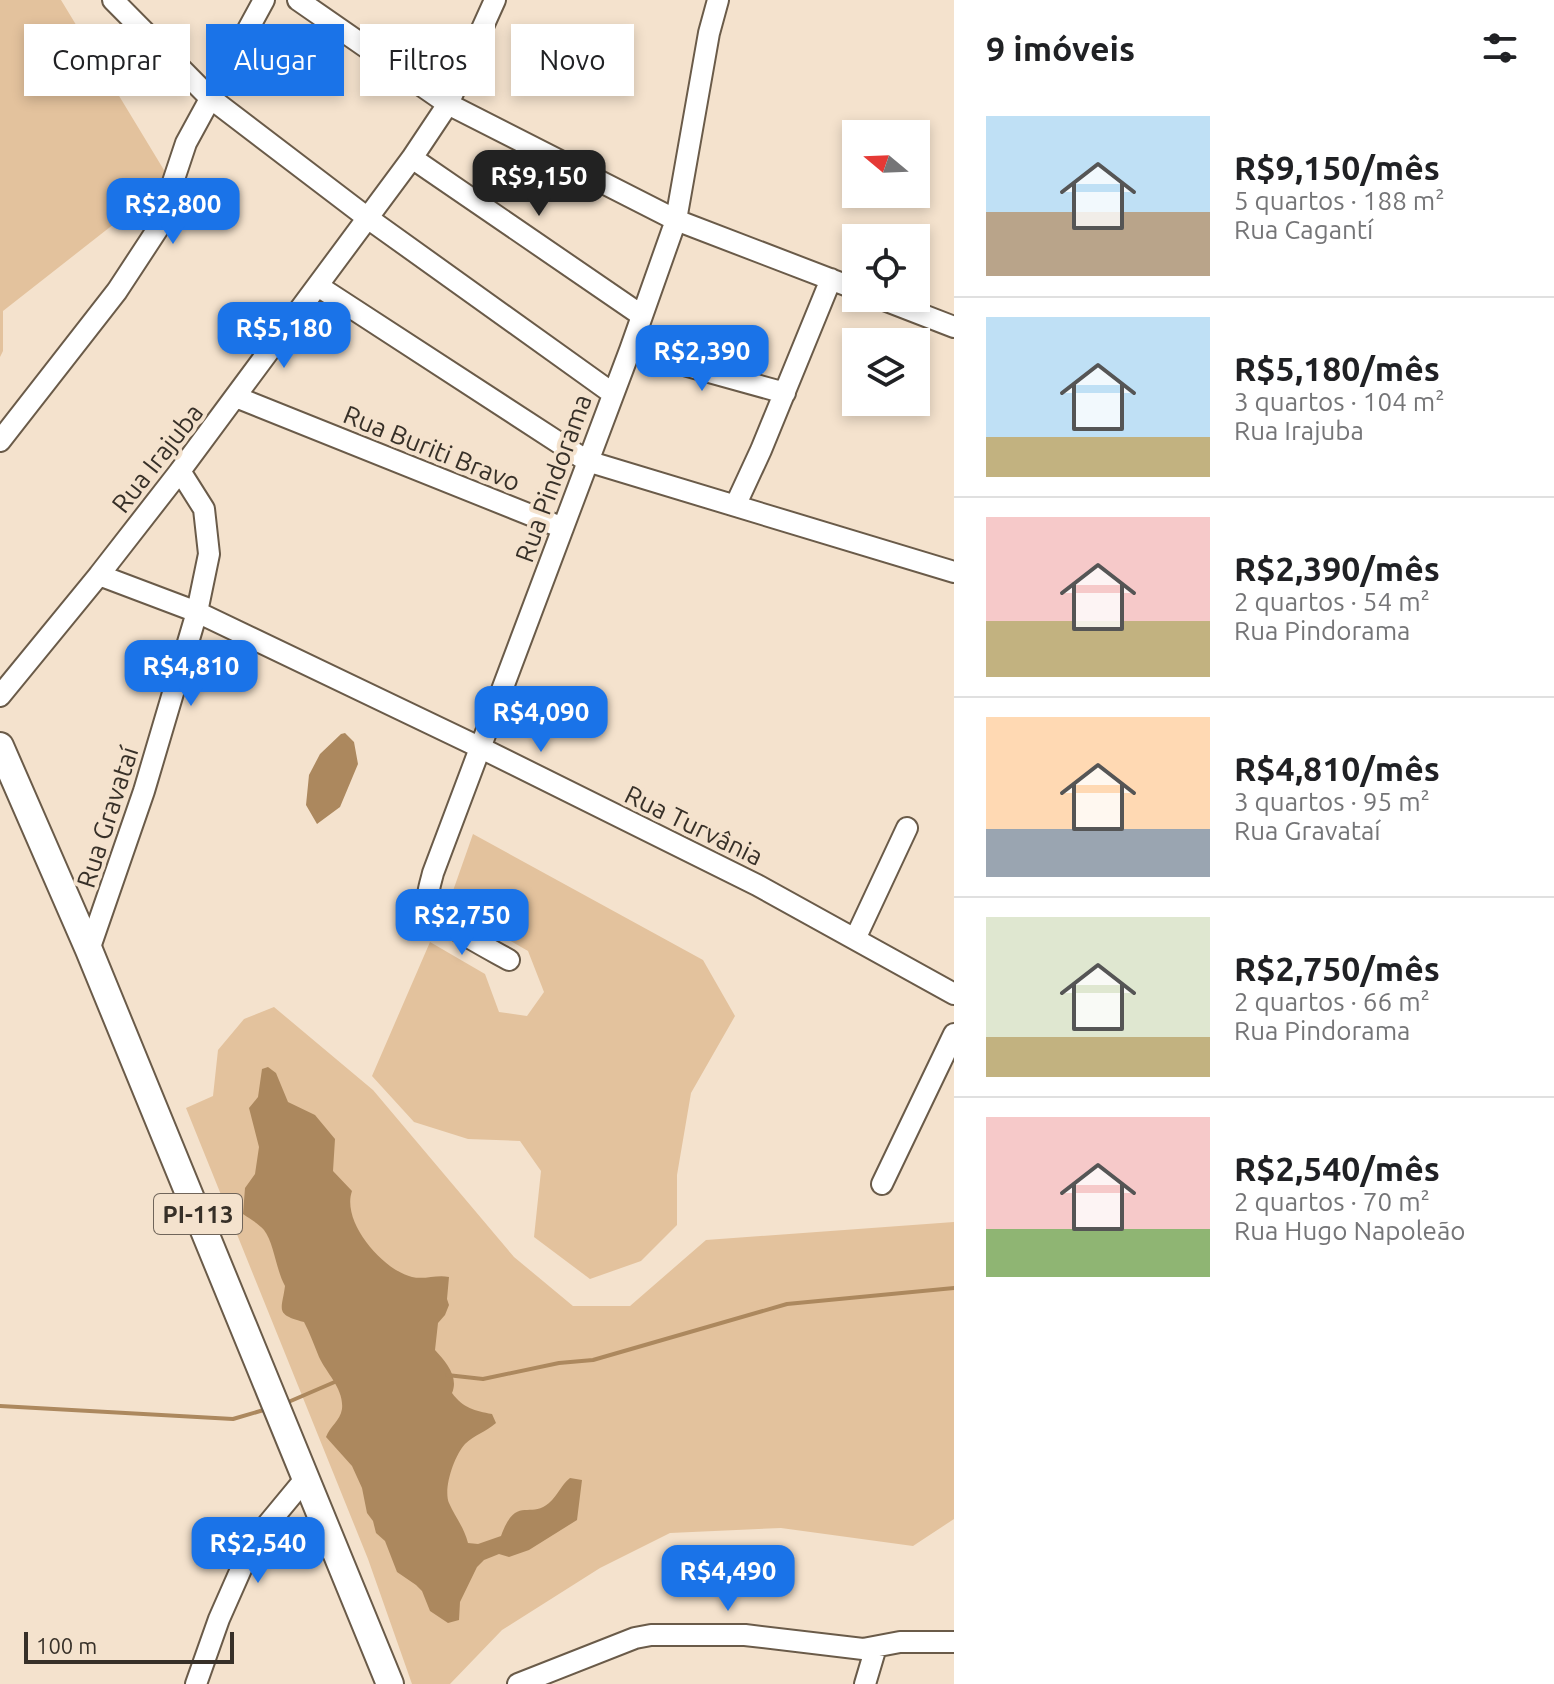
<!DOCTYPE html>
<html lang="pt">
<meta charset="utf-8">
<style>
:root{--surface:#fff;--page:#f2f2f2;--text:#202124;--muted:#757577;--line:#e0e0e0;--accent:#1a73e8}
body{margin:0;font-family:Ubuntu,sans-serif;background:var(--page);color:var(--text);height:100vh;display:flex;flex-direction:column;font-size:30px;white-space:nowrap}
*{box-sizing:border-box;margin:0}
p{font-size:26px;color:var(--muted)}
.icon{flex:none;width:44px;height:44px;fill:none;stroke:currentColor;stroke-width:2;stroke-linecap:round;stroke-linejoin:round}
.map{position:relative;flex:1;overflow:hidden}
.panel{display:flex;flex-direction:column;background:var(--surface);width:600px}
.panel>*{flex:none}
.hud{position:absolute;left:24px;top:24px;width:760px;height:72px;display:flex;gap:16px}
.needle{width:52px;rotate:289deg}
.buttons{position:absolute;left:842px;top:120px;display:grid;gap:16px}
.buttons a{display:grid;place-items:center;width:88px;height:88px;border-radius:0px;background:var(--surface);box-shadow:0 4px 12px #0003;font-size:40px}
.scale{position:absolute;left:24px;bottom:20px;width:210px;box-sizing:border-box;padding-left:8px;border:4px solid #373028;border-top:0;font-size:22px;line-height:28px;white-space:nowrap;color:#373028;-webkit-text-stroke:6px #f4e2cd;paint-order:stroke}
.price{position:absolute;translate:-50% -68px;padding:0 18px;border-radius:16px;background:var(--accent);color:#fff;font-size:26px;line-height:52px;filter:drop-shadow(0 2px 4px #0008)}
.price::after{content:'';position:absolute;left:50%;top:48px;width:24px;height:18px;margin-left:-12px;background:inherit;clip-path:polygon(0 0,100% 0,50% 100%)}
.price.on{background:#222;color:#fff}
ul{padding:0;list-style:none}
li{display:flex;align-items:center;gap:24px;height:200px;padding:0 32px}
li+li{border-top:2px solid var(--line)}
li span{display:grid;place-items:center;flex:none;width:224px;height:160px;border-radius:0px;color:#555}
li>.icon{margin-inline-start:auto}
span .icon{width:96px;height:96px;fill:#fffc;stroke-width:1}
li b{font-size:34px}
h2{display:flex;justify-content:space-between;align-items:center;height:96px;padding:0 32px;font-size:34px}
.tag{padding:0 28px;border-radius:0px;background:var(--surface);box-shadow:0 4px 12px #0003;font-size:28px;line-height:72px}
.tag.on{background:var(--accent);color:#fff}
main{display:flex;flex:1;min-height:0}
.map>svg:first-child{display:block}
.green{fill:#e3c29d}
.water{fill:#ac885e}
.lines{fill:none;stroke-linecap:round;stroke-linejoin:round}
.stream{stroke:#ac885e;stroke-width:4}
.minor-casing{stroke:#6a5b49;stroke-width:24}
.major-casing{stroke:#6a5b49;stroke-width:30}
.minor{stroke:#fff;stroke-width:20}
.major{stroke:#fff;stroke-width:26}
.labels{text-anchor:middle;dominant-baseline:central;stroke-width:8;stroke-linejoin:round;paint-order:stroke}
.shield{fill:#f4e2cd;stroke:#70655a;stroke-width:2}
.shield-label{font-size:24px;font-weight:bold;fill:#373028}
.street-label{font-size:26px;fill:#373028;stroke:#f4e2cd}
</style>
<main>
<div class="map">
<svg width="954" height="1684" viewBox="0 0 954 1684">
<rect width="100%" height="100%" fill="#f4e2cd"/>
<path class="green" d="M0,0h61l109,180 -167,131v40l-3,6z
M473,834l230,126 32,56 -44,77 -14,82v50l-36,36 -51,18 -56,-42 7,-66 -21,-30 -52,-2 -54,-17 -42,-46 58,-134 55,32 14,38 28,4 17,-24 -16,-41 -80,-46z
M274,1007l99,83 141,167 59,49h57l76,-66 248,-18v297l-41,27 -132,-18 -111,5 -70,35 -98,62 -52,54h-38l-44,-125 -182,-451 27,-12 5,-46 26,-31z"/>
<path class="water" d="M345,733l9,9 4,22 -18,43 -23,17 -11,-19 3,-30 11,-21 21,-20z
M268,1067l8,6 12,29 27,13 20,24 -2,32 19,20c-11,31 31,79 60,86 13,3 25,-3 37,0l-2,22 2,6 -4,10 -7,8 -3,27c11,12 24,27 17,43 11,15 23,18 40,21l4,9c-10,9 -22,12 -31,21 -11,12 -22,45 -16,59 6,14 15,24 19,40l10,1 23,-8c15,-42 29,-16 48,-33 9,-8 12,-18 21,-25l12,2 -5,40 -48,30 -20,7 -10,-3 -15,6 -7,7 -17,35 -1,18 -11,3 -18,-12 -8,-20 -6,-6 -19,-13 -12,-31 -9,-8 -3,-12 -6,-8 -5,-25 -10,-22 -26,-29c4,-11 14,-16 16,-28 2,-20 -15,-35 -23,-52 -5,-12 -9,-24 -15,-35 -30,-8 -22,-12 -19,-36 -9,-16 -11,-43 -21,-56 -5,-6 -14,-11 -21,-16l2,-26 10,-14 4,-27 -10,-39 9,-11 4,-28z"/>
<g class="lines">
<path class="stream" d="M447,1375l36,4 76,-16 34,-3 194,-56 167,-16
M286,1403l51,-22
M0,1406l233,13 34,-10"/>
<defs>
<path id="minor" d="M113,0l96,97 160,122 243,174
M298,0l150,104 228,116 180,69
M412,158l229,157
M318,286l269,175 367,111
M879,298l75,29
M630,350l155,43
M236,397l327,131
M0,441l117,-150 40,-61 29,-87 78,-143
M736,504l25,-54 70,-171
M99,575l98,37 282,135 278,138 197,109
M0,696l99,-121 81,-104 232,-313 36,-54 47,-104
M855,939l52,-111
M89,950l55,-159 53,-179 12,-58 -5,-45 -24,-38
M509,960c-17,-10 -75,-39 -80,-55 -3,-11 2,-23 4,-32l197,-523 46,-130 33,-187 9,-33
M882,1184l72,-150
M196,1684l23,-65 34,-77 53,-64
M518,1684l117,-46 16,-3h94l118,14 37,-7h54
M865,1684l11,-37"/>
<path id="major" d="M0,746l89,204 301,734"/>
</defs>
<use href="#minor" class="minor-casing"/>
<use href="#major" class="major-casing"/>
<use href="#minor" class="minor"/>
<use href="#major" class="major"/>
</g>
<g class="labels">
<rect class="shield" x="154" y="1194" width="88" height="40" rx="6"/>
<g class="shield-label">
<text x="198" y="1214">PI-113</text>
</g>
<g class="street-label">
<text transform="translate(432 448) rotate(22)">Rua Buriti Bravo</text>
<text transform="translate(157 458) rotate(-52)">Rua Irajuba</text>
<text transform="translate(553 478) rotate(-70)">Rua Pindorama</text>
<text transform="translate(107 817) rotate(-72)">Rua Gravataí</text>
<text transform="translate(694 825) rotate(26)">Rua Turvânia</text>
</g>
</g>
</svg>
<div class="buttons">
<a><svg class="needle" viewBox="-14 -14 28 28"><path d="M0-13l5 13h-10z" fill="#e53935"/><path d="M0 13l5-13h-10z" fill="#757577"/></svg></a>
<a><svg class="icon" aria-label="locate" viewBox="0 0 24 24"><circle cx="12" cy="12" r="6"/><path d="M12 2v4M12 18v4M2 12h4M18 12h4"/></svg></a>
<a><svg class="icon" aria-label="layers" viewBox="0 0 24 24"><path d="M12 4l9 5-9 5-9-5zM3 14l9 5 9-5"/></svg></a>
</div>
<div class="scale">100 m</div>
<b class="price on" style="left:539px;top:218px">R$9,150</b>
<b class="price" style="left:173px;top:246px">R$2,800</b>
<b class="price" style="left:284px;top:370px">R$5,180</b>
<b class="price" style="left:702px;top:393px">R$2,390</b>
<b class="price" style="left:191px;top:708px">R$4,810</b>
<b class="price" style="left:541px;top:754px">R$4,090</b>
<b class="price" style="left:462px;top:957px">R$2,750</b>
<b class="price" style="left:258px;top:1585px">R$2,540</b>
<b class="price" style="left:728px;top:1613px">R$4,490</b>
<div class="hud">
<a class="tag">Comprar</a>
<a class="tag on">Alugar</a>
<a class="tag">Filtros</a>
<a class="tag">Novo</a>
</div>
</div>
<section class="panel">
<h2>9 imóveis<svg class="icon" aria-label="filters" viewBox="0 0 24 24"><path d="M4 7h16M4 17h16"/><circle cx="9" cy="7" r="2"/><circle cx="15" cy="17" r="2"/></svg></h2>
<ul>
<li><span style="background:linear-gradient(#bfe0f5 60%,#b9a48a 0)"><svg class="icon" aria-label="home" viewBox="0 0 24 24"><path d="M3 11l9-7 9 7M6 9v11h12V9"/></svg></span><div><b>R$9,150/mês</b><p>5 quartos · 188 m²</p><p>Rua Cagantí</p></div></li>
<li><span style="background:linear-gradient(#bfe0f5 75%,#c2b280 0)"><svg class="icon" aria-label="home" viewBox="0 0 24 24"><path d="M3 11l9-7 9 7M6 9v11h12V9"/></svg></span><div><b>R$5,180/mês</b><p>3 quartos · 104 m²</p><p>Rua Irajuba</p></div></li>
<li><span style="background:linear-gradient(#f6c9c9 65%,#c2b280 0)"><svg class="icon" aria-label="home" viewBox="0 0 24 24"><path d="M3 11l9-7 9 7M6 9v11h12V9"/></svg></span><div><b>R$2,390/mês</b><p>2 quartos · 54 m²</p><p>Rua Pindorama</p></div></li>
<li><span style="background:linear-gradient(#ffd9b3 70%,#9aa5b1 0)"><svg class="icon" aria-label="home" viewBox="0 0 24 24"><path d="M3 11l9-7 9 7M6 9v11h12V9"/></svg></span><div><b>R$4,810/mês</b><p>3 quartos · 95 m²</p><p>Rua Gravataí</p></div></li>
<li><span style="background:linear-gradient(#dfe7d0 75%,#c2b280 0)"><svg class="icon" aria-label="home" viewBox="0 0 24 24"><path d="M3 11l9-7 9 7M6 9v11h12V9"/></svg></span><div><b>R$2,750/mês</b><p>2 quartos · 66 m²</p><p>Rua Pindorama</p></div></li>
<li><span style="background:linear-gradient(#f6c9c9 70%,#8fb573 0)"><svg class="icon" aria-label="home" viewBox="0 0 24 24"><path d="M3 11l9-7 9 7M6 9v11h12V9"/></svg></span><div><b>R$2,540/mês</b><p>2 quartos · 70 m²</p><p>Rua Hugo Napoleão</p></div></li>
</ul>
</section>
</main>
